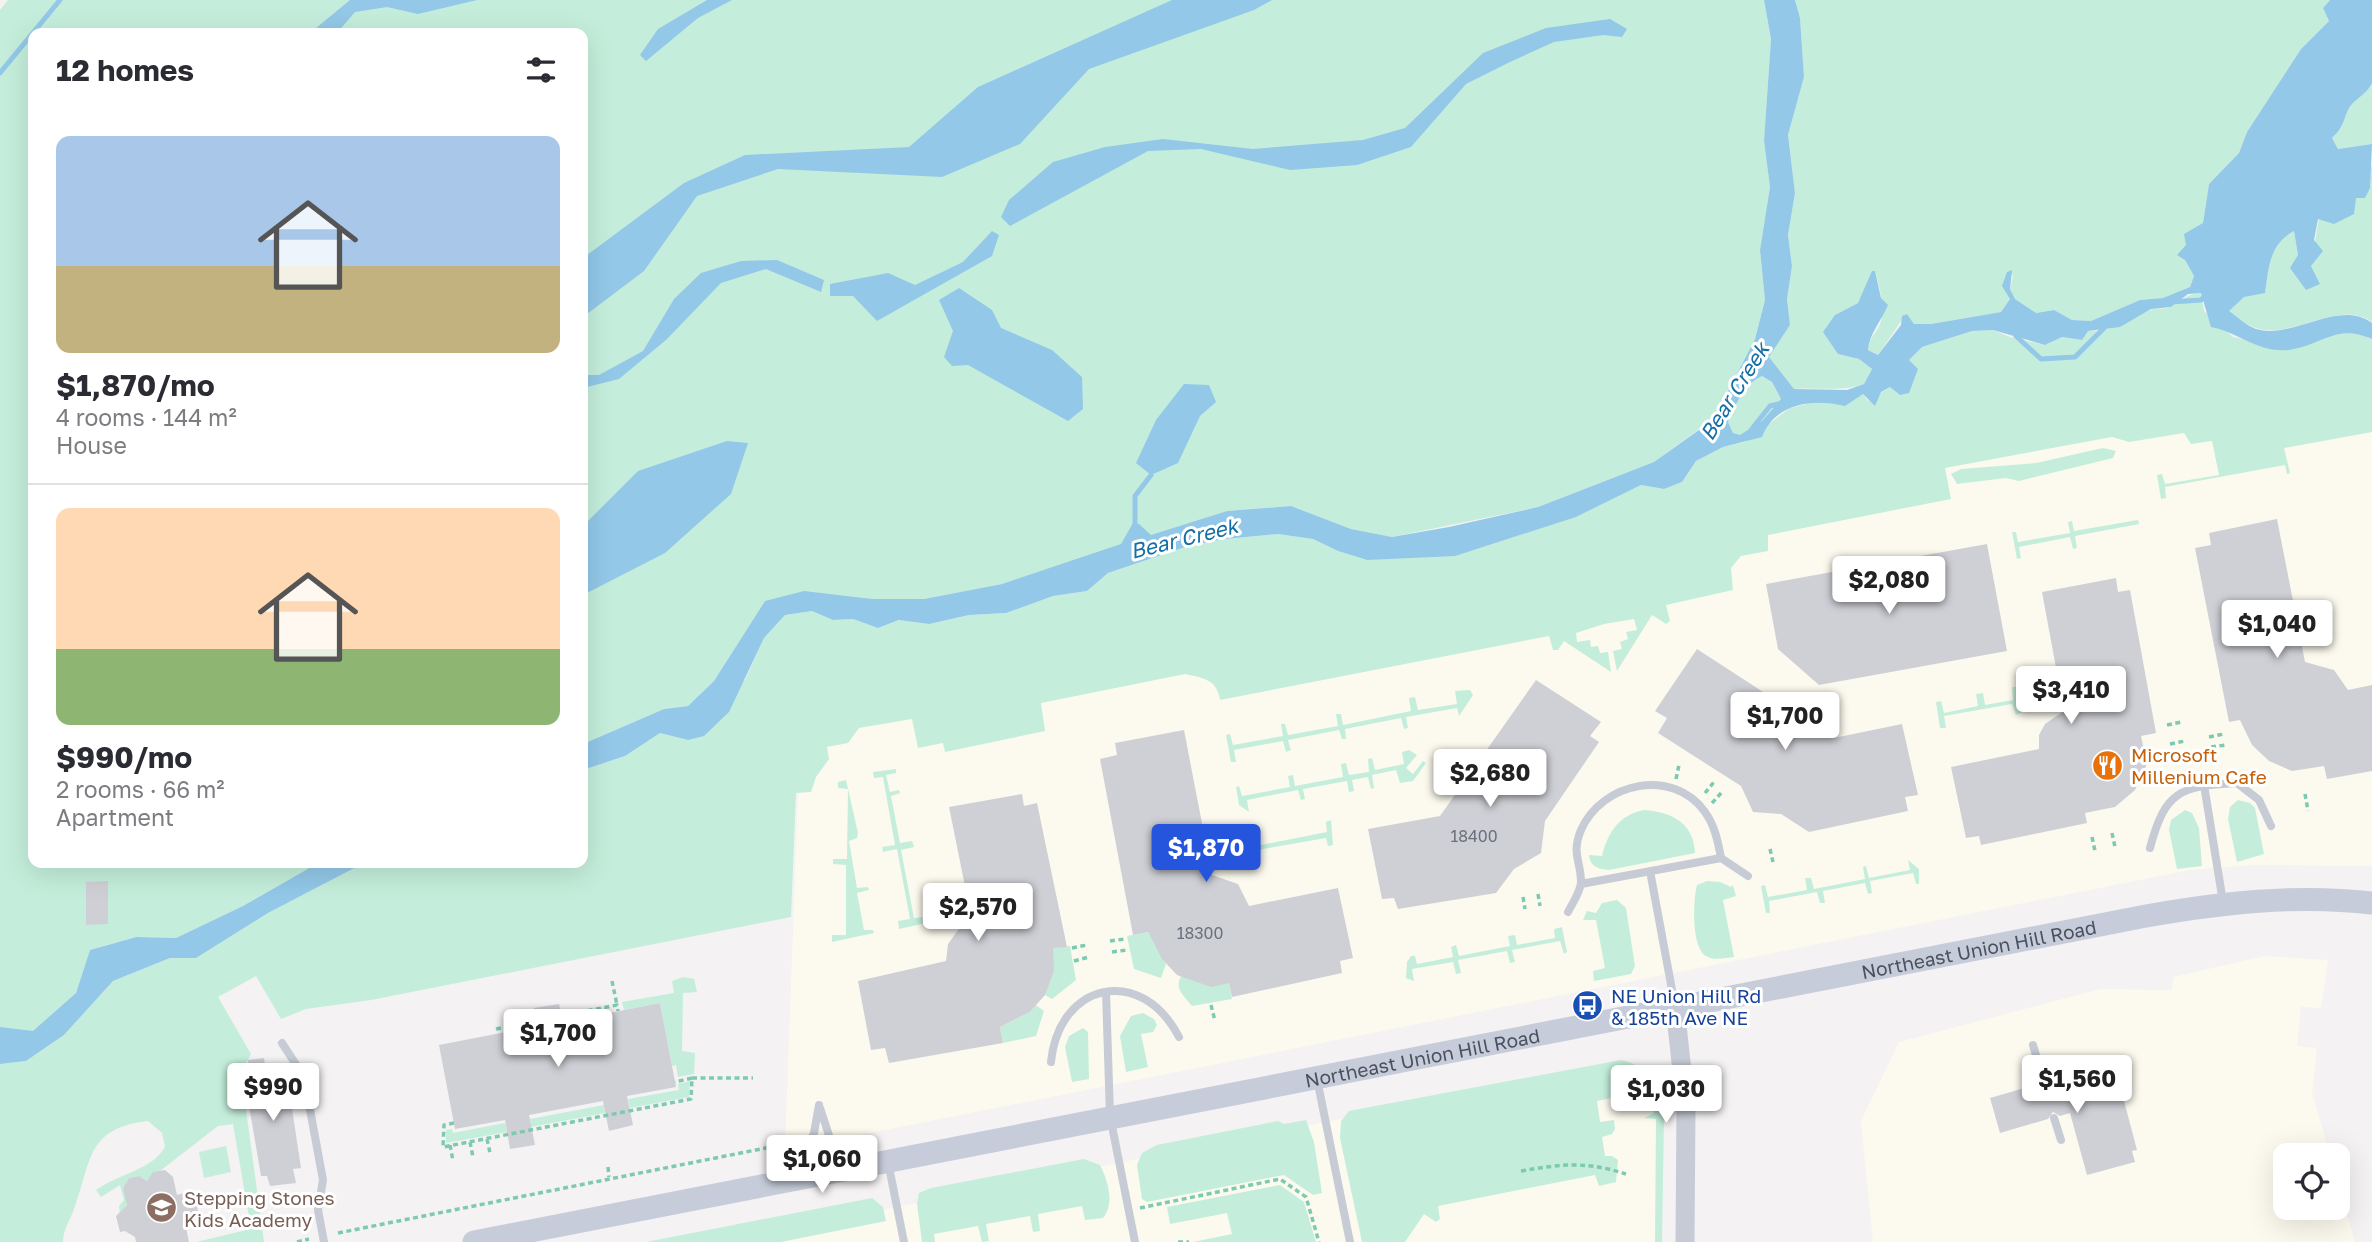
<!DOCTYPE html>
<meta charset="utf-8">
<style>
:root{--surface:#fff;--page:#f7f7f7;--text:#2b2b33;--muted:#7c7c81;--line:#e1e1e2;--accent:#2455dc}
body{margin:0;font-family:"Golos Text",sans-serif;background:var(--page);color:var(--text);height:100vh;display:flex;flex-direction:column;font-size:26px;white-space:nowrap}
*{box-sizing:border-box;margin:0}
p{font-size:23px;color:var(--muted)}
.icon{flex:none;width:38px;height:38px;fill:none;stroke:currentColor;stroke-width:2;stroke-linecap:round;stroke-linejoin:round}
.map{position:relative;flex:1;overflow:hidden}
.panel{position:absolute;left:28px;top:28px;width:560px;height:840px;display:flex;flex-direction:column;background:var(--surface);border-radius:14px;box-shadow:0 7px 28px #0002}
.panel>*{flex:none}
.controls{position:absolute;left:2273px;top:1143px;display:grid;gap:14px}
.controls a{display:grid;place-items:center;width:77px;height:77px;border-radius:14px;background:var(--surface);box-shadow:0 7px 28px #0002;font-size:35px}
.price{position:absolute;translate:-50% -60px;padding:0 16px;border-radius:7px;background:#fff;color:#222;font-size:23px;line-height:46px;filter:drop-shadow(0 2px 4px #0008)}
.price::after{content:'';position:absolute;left:50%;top:42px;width:21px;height:16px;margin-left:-10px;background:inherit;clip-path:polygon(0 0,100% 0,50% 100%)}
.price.active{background:var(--accent);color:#fff}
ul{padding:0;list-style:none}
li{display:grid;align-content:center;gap:14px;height:371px;padding:0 28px}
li+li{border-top:2px solid var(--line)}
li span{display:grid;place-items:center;height:217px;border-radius:14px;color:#555}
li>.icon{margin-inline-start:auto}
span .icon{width:126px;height:126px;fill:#fffc;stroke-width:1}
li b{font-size:30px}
h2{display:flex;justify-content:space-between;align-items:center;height:84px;padding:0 28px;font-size:30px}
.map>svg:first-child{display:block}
.commercial{fill:#fcfaee}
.green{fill:#c4eedb}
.water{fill:#93c8e8;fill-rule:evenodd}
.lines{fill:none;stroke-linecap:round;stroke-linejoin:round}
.stream{stroke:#93c8e8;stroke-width:5}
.building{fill:#cfd0d6}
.path{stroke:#7dcab1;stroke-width:3.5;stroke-dasharray:5 3.5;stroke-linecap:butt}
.service{stroke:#c6cbd5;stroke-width:8}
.tertiary{stroke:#c6cbd5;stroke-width:19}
.secondary{stroke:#c6ccd9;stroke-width:23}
.labels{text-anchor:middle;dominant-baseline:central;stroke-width:6;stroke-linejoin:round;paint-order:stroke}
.number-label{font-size:16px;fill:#6b717c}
.food-label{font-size:19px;fill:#c56008;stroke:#fff;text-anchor:start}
.street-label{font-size:19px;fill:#4a515e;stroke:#fff}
.transit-label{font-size:19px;fill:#164399;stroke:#fff;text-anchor:start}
.education-label{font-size:19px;fill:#785e54;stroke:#fff;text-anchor:start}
.water-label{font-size:21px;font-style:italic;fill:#156fa7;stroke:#fff}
</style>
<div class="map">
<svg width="2372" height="1242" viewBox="0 0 2372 1242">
<rect width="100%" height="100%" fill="#f4f2f2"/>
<path class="commercial" d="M2372,387v479l-118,-1 -64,5 -1405,280 15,-415 896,-229z
M2265,956l63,4 -7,48 -20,-1 -4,39 20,2 -5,45 18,62h-44v53h52v-25l17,59h-482l-12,-121 38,-79 202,-53 71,1 1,-13z
M1623,1063l25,14 11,34v131h-939z"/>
<path class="green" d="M8,0h1756l7,39 -7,102 6,46 -10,63 5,50 -10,39 -42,80 -59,43 -116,45 -146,30 -41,-8 -60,-23 -64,5 -225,73 -78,15 -159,2 -51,80 -26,25 -24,3 -81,35v-711h-550v830h285l-75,43 -67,32 -41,-1 -45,13 -14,43 -43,39 -33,-5v-1017z
M1795,0h535l-7,8 6,13 -28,28 -54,83 -8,21 -30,31 -6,39 -17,22 -1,15 9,16 -4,11 -27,11 -23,2 -49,21 -19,-1 -18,-10 -19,3 -20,-14 -5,-10 3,-13 -6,-4 3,27 -9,13 -70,12h-17l-8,-10 -28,41 -10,-5c1,-13 8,-16 12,-26 6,-15 -1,-38 -5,-53l-17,32 -23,12 3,39 21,5 13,10 -8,15c-22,8 -46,3 -70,5l-25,-32 21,-32 -3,-26 5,-33 -4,-31 7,-42 -7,-58 16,-58 -4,-59z
M2372,83v61l-34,5 -6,-11c16,-13 10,-24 20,-34 8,-8 15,-11 20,-21z
M2369,167h3v155c-34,-24 -79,18 -116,6 -9,-2 -20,-12 -28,-17l16,-14 21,-5c4,-25 4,-47 29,-61l4,24 22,29 -9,-18 8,-48 37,-20z
M2201,293l3,18 29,26 60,12 33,-13 28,-5 18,8v93l-88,16 6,25 -3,1 -2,-9 -120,22 1,11 -5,1 -4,-24 5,-1 3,10 54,-9 -7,-34 -21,3 -7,-11 -55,9 -17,-5 -167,31 6,31 -183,36v16l-27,5 -10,12 2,22 -67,15 4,16 -4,3 -14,-9 -35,56 -4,-20 9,-2 -2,-7 8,-3 -2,-7 11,-2 -3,-11 -30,5 -28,9 1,9 13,-2 1,7 7,-1 2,7 8,-1 3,20 -47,-31 -6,9h-5l-4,-14 -329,64c-3,-21 -17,-22 -35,-26l-144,29 4,28 -100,21 -2,-9 -25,5 -6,-29 -53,9 -11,15 -21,4 2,12 -13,18 -5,15 -15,1 -5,124 -420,83 -65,9 -25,10 -25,-43 -38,21 33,57 -10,19 23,169h-68l55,-13 -18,-105 -15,2 -71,55 -8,-5 -10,2 -6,10 6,13 -9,13 -1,-8 5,-6 -4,-15 -19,12 -5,-7c22,-16 56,-20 69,-43l-3,-14 -14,-12c-61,7 -56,38 -73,85 -4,13 -12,23 -12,36h-63v-178l26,-3 38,-26 49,-54 57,-23h26l72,-45 96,-50h219v-93l42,-14 35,-23 28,7 57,-60 19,-42 21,-23 27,-4 21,9 20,-1 25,9 22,-8 29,4 40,-9 37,-2 47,-17 34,-5 21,-18 80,-27 37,-7 53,-5 35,5 25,12 29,9 179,-34 30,-9 65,-32 23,4 18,-7 14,-21 27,-14 22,-5 45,-34 28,-7 27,4 18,-11 5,7 22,-14 10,8 13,-29 -4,-6 13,-13 50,-16 21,-1 17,7 35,8 17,-8 19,3 7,-9c23,1 42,-12 62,-21 7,-3 16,0 22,-4 12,-6 14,-12 29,-13z
M1762,376l10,6 9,17 -19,22 -22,15 -7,-3 -5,-11c8,-18 16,-37 34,-46z
M2103,448l13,3 -3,7 -94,23 -13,-3 -49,6 -6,-10 10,-5 75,-6z
M2138,520l1,4 -64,12 2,12 -4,1 -3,-12 -51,10 2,11 -4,1 -5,-27h4l2,10 52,-9 -2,-11 4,-1 2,10z
M2012,687h6l5,25 -7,3 -4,-11 -68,12 2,12h-6l-4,-26 5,-1 3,12 34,-7 -2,-12 7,-1 2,12 28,-5z
M1470,690l3,5 -14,21 -2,-8 -51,9 2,11 -4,1 -3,-11 -56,11 1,10h-4l-3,-9 -51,10 3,10 -5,2 -3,-11 -49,9 2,12h-5l-5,-27 4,-1 3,11 50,-9 -2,-12h4l3,11 50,-9 -2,-12h5l2,11 68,-14 -2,-13 6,-1 3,13 39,-6 -2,-13z
M1409,750l8,5 -11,13 7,6 10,-13 3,2 -13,18 -13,2 -4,-13 -24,5 2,13 -3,1 -3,-12 -16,3 2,11 -5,1 -2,-11 -44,8 2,10 -4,1 -3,-10 -51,10 2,12 -10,-7 -3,-18 3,-1 3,10 48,-9 -2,-11 5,-1 2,11 48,-9 -2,-13 5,-1 3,12 20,-3 -1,-13 4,-1 3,12 29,-6 -2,-12z
M896,769v4l-10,2 4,17 9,-2 1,3 -9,3 9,47 12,-2 2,6 -13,3 13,68 11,-1 1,6 -27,6 -1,-8 12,-2 -13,-70 -14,3 -1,-5 13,-2 -12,-68 -9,1 -1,-6z
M846,780l12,53 -1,5 -8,3 8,47 11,-1 1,3 -12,3 7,37h9l1,3 -42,9v-7h14v-70l-13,-1v-5h14l1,-70 -10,-1v-6z
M2238,800l12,3 5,5 9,46 -27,8 -9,-43 2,-12z
M1644,810c28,2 50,13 51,43l-86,17c-10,-1 -19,-3 -20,-15l13,1c6,-24 17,-41 42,-46z
M2185,810l7,3 7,15 3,38 -25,3 -8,-39 2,-10z
M1331,820l2,25 -5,1 -2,-8 -69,12 1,9 -10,-4 -4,-18 4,-1 3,11 76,-15 -1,-10z
M1908,860l11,9v15h-3l-3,-11 -43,8 2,12 -4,1 -3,-11 -42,8 2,12h-5l-3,-11 -48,9 1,12h-4l-5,-27 4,-1 3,12 39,-7 -2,-12h6l3,11 51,-10 -2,-12 3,-1 3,12 41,-8z
M1707,881l13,1 11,5 2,-2 3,11 -13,4 11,57c-9,1 -20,4 -28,-1 -15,-9 -13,-56 -9,-71z
M1617,900l9,8 9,58 -4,8 -37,7 -1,-10 12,-3 -9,-48h-13l4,-9 9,2 6,-10z
M1562,927l5,25 -3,2 -4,-13 -48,9 3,12 -5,1 -3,-12 -49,9 3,13 -5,1 -3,-12 -41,7 2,12 -8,-3 1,-16 4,-6h4l2,8 36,-7 -2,-10 5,-2 3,11 51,-10 -2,-10 7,-1 2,10 38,-7 -1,-9z
M1148,932l18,32 -5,14 -27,-9 -7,-33z
M1070,946l6,34 -24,19 -7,-4 8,-47z
M1181,976l48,7 3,16 -40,7c-8,-10 -18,-17 -11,-30z
M683,977l11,2 3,13 -14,1 -1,58 13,2 -1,21 -16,3 -2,-12 -4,1 -12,-63 -36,7 -2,-8 52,-9 -2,-12z
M1036,1005l8,6 -8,25 -33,7 -3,-16 30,-15z
M1143,1013l11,6 3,6 -4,7 -12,2 7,33 -22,5 -6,-36 11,-20z
M1083,1028l5,4 1,47 -17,3 -7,-35 4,-11z
M1621,1060c33,8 36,24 43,56l-2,126h-7l1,-123 -12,-1 10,-5 -8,-21 -12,2 5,-7 -14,-6 -9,16 -19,4 3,21 14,-2 1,9 -3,5 -10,3 3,19h7l6,4 -2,22 -17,4 -4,-11 -157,31 2,13 -4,3 -12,-8 -19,28h-43l-22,-104 1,-17 8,-10z
M690,1081l-1,16 -59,11 -2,-9 51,-9 -1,-6z
M604,1105l1,8 -74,14 -1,-8z
M1306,1120l8,22 8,51 -9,2 -29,-20 -137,27 -5,-3 -5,-34 5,-12 15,-8 121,-24 6,3z
M505,1123l2,9 -61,11v-13l6,-1 1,4z
M226,1146l5,26 -27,6 -5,-26z
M1084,1159l16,6c8,16 15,38 3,53l-18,2 -3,-14 -44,8 2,17 -7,1 -3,-16 -44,8 3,17 -7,1 -4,-16 -44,8 1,8h-13l-5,-38 2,-11 12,-5z
M1280,1185l24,17 12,40h-123l39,-8 -5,-21 -57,11 -3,-17z
M872,1198l11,9 3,14 -105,21h-135z"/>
<path class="water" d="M350,0h127l-59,14 -31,-7 -32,5 -18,21h-27z
M707,0h25l-34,18 -52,43 -6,-6 18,-26z
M1172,0h100l-18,10 -165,59 -69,75 -78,33 -164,-8 -81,27 -53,75 -61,46v-59l101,-75 61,-28 164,-8 69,-60z
M1764,0h31l5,18 4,59 -16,58 7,58 -7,42 4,31 -5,33 3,26 -21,32 25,32 53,1 17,-6 8,-15 -13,-10 -21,-5 -15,-22 12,-17 23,-12 14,-32h3l6,27 7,7c-6,15 -19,29 -20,45l10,5 23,-30 1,-9 5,-2 7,10h17l70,-12 9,-13 -8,-13 5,-14 5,-2 -2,19 5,10 21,14 18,-3 18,10 19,1 49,-21 23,-2 27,-11 4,-11 -9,-16 -8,-5 9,-10 -2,-11 19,-11 6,-39 30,-31 8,-21 54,-83 28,-28 -6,-13 7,-8h42v83c-5,10 -12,13 -20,21 -9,10 -5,21 -20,34l6,11 34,-5 -2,44 -5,10h-9l-2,16 -20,10 -16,-5 -4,21 9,11 -12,15 9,18 -14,6 -16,-22 8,-13 -4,-24c-25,14 -25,36 -29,62l-21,4 -15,14c7,5 18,15 27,18 37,11 83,-31 116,-6v16c-34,-15 -46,3 -78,10 -33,7 -55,-17 -83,-22l-10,-34 -13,1 -17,13 -20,2 -31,18 -32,4 -6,9 -20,-3 -17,8 -52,-15 -21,1 -50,16 -13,13 9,9 -9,24 -9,2 -10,-8 -9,5 -6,14 -12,-12 -18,12c-32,-8 -70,-3 -83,31l-39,10 -27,14 -14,21 -18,7 -23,-4 -65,32 -121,39 -88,4 -29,-9 -25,-12 -35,-5 -53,5 -37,7 -80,27 -21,18 -34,5 -47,17 -37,2 -40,9 -30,-4 -21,8 -25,-9 -20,1 -21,-9 -27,4 -21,23 -35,74 -25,24 -16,4 -28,-7 -35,23 -42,14v-26l81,-35 24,-3 26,-25 51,-80 39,-10 68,8h52l78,-15 119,-40 12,-21 6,1 12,11 76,-24 64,-5 60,23 41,8 57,-10 89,-20 116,-45 59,-42 42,-81 10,-39 -5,-50 10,-63 -6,-46 7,-102zM1762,376l10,6 9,17 -19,22 -22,14 -7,-2 -5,-11c8,-18 16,-38 34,-46z
M1610,19l17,10 -5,8 -19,-2 -49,7 -42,19 -46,23 -55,63 -54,18 -67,5 -89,-21 -53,2 -138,75 -9,-9 8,-17 44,-38 52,-15 58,-8 90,10 110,-9 42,-12 78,-75 63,-25z
M992,231l7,4 -7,21 -115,65 -24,-25h-23v-12l58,-11 27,12 48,-23z
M777,260l47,20 -3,12 -55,-23 -45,14 -55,57 -47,39 -36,9v-13h16l44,-24 31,-52 27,-26 40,-12z
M959,288l33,22 9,18 51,22 30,27 1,32 -15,12 -100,-56 -16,1 -8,-9 9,-26 -14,-31z
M1184,384l25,1 7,17 -16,14 -22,47 -27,12 -15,-12 20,-43z
M727,441l21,2 -17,51 -66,59 -82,42v-69l55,-55z
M318,863h46l-96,50 -72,45h-26l-57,23 -49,54 -38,26 -26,3v-37l33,4 43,-38 14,-43 46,-13 40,1 67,-32z"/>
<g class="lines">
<path class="stream" d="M0,73l60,-73
M2171,302l30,-2 4,-4
M2016,336l25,23 34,-2 29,-29
M1751,430l19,-24 12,-3
M1135,530v-34l16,-21"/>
</g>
<path class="building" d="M2277,519l28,143 29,8 14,20 24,-5v86l-45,8 -3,-13 -32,5 -23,-10 -17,-16 -12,-25 -11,2 -34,-174 16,-3 -2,-12z
M1987,544l20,107 -188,34 -41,-36 -12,-65z
M2116,578l2,14 12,-2 26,143 -15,3 6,28 -12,26 -20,17 -30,6 2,10 -106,22 -2,-9 -13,2 -15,-71 88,-18v-14l6,-11 19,-13 -22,-119z
M1697,649l137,89 68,-14 16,71 -13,2 3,14 -99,21 -28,-18 -28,-2 -12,-26 -83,-53 9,-15 -12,-7z
M1536,680l65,42 -11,14 9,6 -54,79 -4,32 -27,16 -18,24 -98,16 -4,-11 -12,1 -14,-70 72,-13z
M1184,730l28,145 26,9 11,22 89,-18 15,70 -13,3 2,12 -110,24 -3,-14 -18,4 -34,-12 -15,-16 -14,-27 -15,3 -33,-176 17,-4 -2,-12z
M1022,794l2,12 13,-3 30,144 -14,1 1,23 -9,24 -15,17 -30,15 3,16 -114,20 -4,-15 -14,2 -13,-69 88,-20 2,-17 10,-14 14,-9 -23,-114z
M108,881v43l-22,1v-43z
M660,1003l16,84 -49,9 6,29 -24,6 -6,-30 -74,14 6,30 -25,4 -5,-29 -50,9 -16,-84 98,-19 -3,-18 25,-4 4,18z
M264,1058l2,15 20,-4 15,99 -8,1 3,14 -26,3 -3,-10h-6l-17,-100 5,-1 -1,-15z
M2108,1063l10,35 5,-1 14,53 -5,1 3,11 -48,13 -17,-62 -10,3 -7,-4 -5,7 -48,14 -10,-35 48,-14 7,4 5,-8z
M165,1170l8,7 4,18 16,-5 7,29 -15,4 4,19h-53l-1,-5 -10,-6 -5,1 -4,-16 11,-11 -4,-17 6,-10 10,-2 8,5 6,-9z"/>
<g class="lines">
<path class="path" d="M2167,725l14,-3
M2209,737l15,-3
M2170,744l15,-3
M2211,747l15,-2
M2173,755l14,-3
M1676,779l3,-14
M1705,793l9,-11
M2305,794l3,17
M1712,803l11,-12
M2112,833l3,14
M2092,837l3,14
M1770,849l3,13
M1538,894l2,12
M1523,897l2,12
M1110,941l15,-2
M1072,948l15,-3
M1112,952l15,-2
M1074,961l15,-4
M612,981l5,24
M1211,1005l4,16
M496,1029l121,-24 1,6
M692,1078h61
M454,1123l-10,2 -1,22 248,-48 1,-21 -17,4
M487,1139l3,14
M470,1142l3,15
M450,1145l3,16
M608,1167l1,10
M1521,1171c41,-7 65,-10 105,3
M1140,1208l140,-29 26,18 13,45
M338,1233l458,-91
M297,1242l12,-3
M1178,1242h11"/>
<path class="service" d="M2204,785l19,117
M2150,848c15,-57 30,-62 87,-65l22,17 12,26
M1650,871l25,135
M1581,884l140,-26 27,18
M1568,912c4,-8 13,-21 13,-30 0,-21 -10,-28 0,-52 21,-48 92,-63 124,-18 10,14 13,30 16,46
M1106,992l4,124 25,126
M282,1043l22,34 19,103 -5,30 6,32
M2033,1045l11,37
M1051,1062c8,-80 90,-98 128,-25
M1317,1079l33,163
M820,1108l20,61
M2054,1118l7,22
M888,1162l16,80
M796,1175l18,-42 5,-28"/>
<path class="tertiary" d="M1675,1007l11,101 -1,134"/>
<path class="secondary" id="s1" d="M474,1242l1672,-326c74,-13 151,-22 226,-13"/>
</g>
<defs>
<symbol id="restaurant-disc" viewBox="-11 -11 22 22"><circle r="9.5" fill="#e8710a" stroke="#fff"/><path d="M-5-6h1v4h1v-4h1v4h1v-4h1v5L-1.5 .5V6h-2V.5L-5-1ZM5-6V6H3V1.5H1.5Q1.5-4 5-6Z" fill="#fff"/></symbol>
<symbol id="bus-disc" viewBox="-11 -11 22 22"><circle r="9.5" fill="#1a4fb4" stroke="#fff"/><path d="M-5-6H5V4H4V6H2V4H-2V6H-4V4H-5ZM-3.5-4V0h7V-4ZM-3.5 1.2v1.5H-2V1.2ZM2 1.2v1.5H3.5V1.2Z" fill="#fff"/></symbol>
<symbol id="school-disc" viewBox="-11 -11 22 22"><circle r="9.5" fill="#8d6e63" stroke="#fff"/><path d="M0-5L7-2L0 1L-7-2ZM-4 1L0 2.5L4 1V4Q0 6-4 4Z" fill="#fff"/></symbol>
</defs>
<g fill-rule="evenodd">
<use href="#restaurant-disc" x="2090" y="748" width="35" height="35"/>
<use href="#bus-disc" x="1570" y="988" width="35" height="35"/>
<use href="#school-disc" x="144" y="1190" width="35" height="35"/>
</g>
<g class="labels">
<g class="number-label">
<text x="1474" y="836">18400</text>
<text x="1200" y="933">18300</text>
</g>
<g class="food-label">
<text x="2131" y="754">Microsoft<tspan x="2131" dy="22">Millenium Cafe</tspan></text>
</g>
<g class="street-label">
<text stroke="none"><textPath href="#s1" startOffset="1533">Northeast Union Hill Road</textPath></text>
<text stroke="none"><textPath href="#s1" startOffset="966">Northeast Union Hill Road</textPath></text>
</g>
<g class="transit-label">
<text x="1611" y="995">NE Union Hill Rd<tspan x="1611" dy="22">&amp; 185th Ave NE</tspan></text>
</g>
<g class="education-label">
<text x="184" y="1197">Stepping Stones<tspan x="184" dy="22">Kids Academy</tspan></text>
</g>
<g class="water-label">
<text transform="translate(1734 391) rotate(-58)">Bear Creek</text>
<text transform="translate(1184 538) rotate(-14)">Bear Creek</text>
</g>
</g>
</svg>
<div class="controls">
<a><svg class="icon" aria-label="locate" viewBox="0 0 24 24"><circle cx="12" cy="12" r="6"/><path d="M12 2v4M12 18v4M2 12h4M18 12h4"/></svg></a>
</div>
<b class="price" style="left:1889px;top:616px">$2,080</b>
<b class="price" style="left:2277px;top:660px">$1,040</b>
<b class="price" style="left:2071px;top:726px">$3,410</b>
<b class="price" style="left:1785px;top:752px">$1,700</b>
<b class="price" style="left:1490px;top:809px">$2,680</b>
<b class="price active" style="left:1206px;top:884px">$1,870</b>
<b class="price" style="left:978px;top:943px">$2,570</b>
<b class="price" style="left:558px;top:1069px">$1,700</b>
<b class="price" style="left:2077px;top:1115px">$1,560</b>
<b class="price" style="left:273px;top:1123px">$990</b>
<b class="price" style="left:1666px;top:1125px">$1,030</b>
<b class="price" style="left:822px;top:1195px">$1,060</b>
<section class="panel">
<h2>12 homes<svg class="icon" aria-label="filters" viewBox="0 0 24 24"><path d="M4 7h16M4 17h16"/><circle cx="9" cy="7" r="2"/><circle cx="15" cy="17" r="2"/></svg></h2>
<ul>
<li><span style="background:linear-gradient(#a9c7e8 60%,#c2b280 0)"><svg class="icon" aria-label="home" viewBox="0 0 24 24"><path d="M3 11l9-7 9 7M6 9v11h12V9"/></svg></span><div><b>$1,870/mo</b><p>4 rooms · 144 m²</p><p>House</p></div></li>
<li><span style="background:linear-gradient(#ffd9b3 65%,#8fb573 0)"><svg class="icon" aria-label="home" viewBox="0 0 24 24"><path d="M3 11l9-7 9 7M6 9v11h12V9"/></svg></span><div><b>$990/mo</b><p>2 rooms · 66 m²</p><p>Apartment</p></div></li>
</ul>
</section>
</div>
